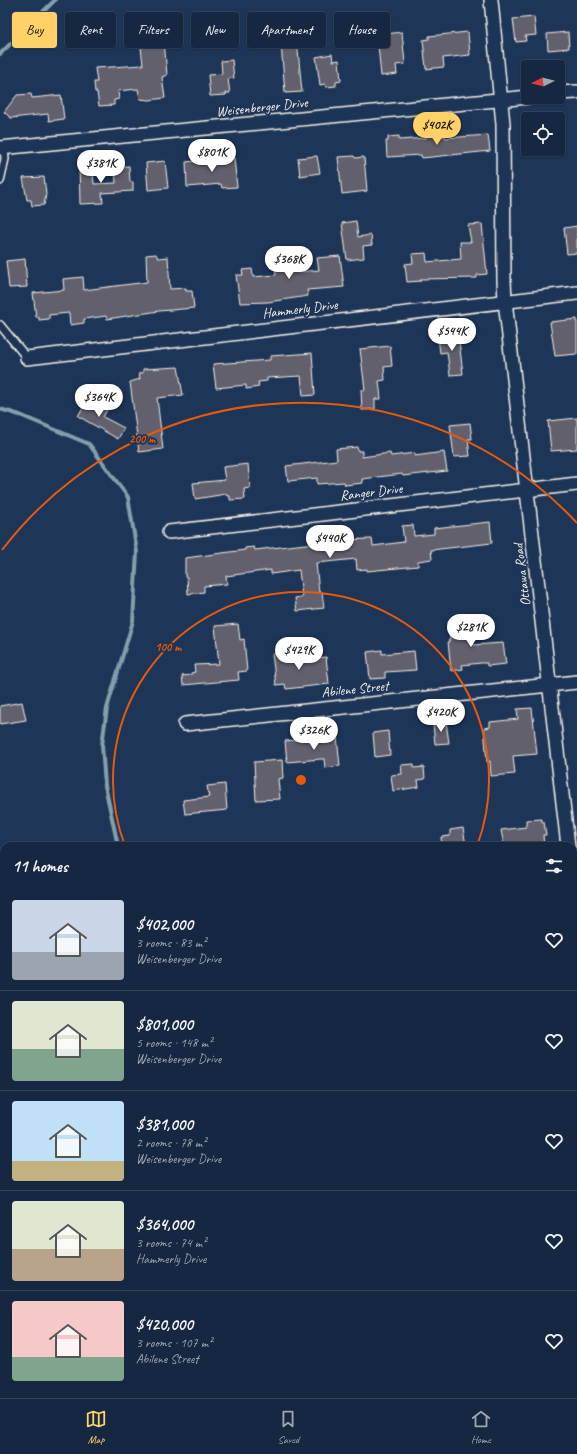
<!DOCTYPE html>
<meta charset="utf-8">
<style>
:root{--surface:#162841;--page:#1f3048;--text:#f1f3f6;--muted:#9ea6b1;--line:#35445a;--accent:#ffd166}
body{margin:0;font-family:Caveat,sans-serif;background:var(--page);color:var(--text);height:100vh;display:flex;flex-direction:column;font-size:15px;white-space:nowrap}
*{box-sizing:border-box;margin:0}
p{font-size:13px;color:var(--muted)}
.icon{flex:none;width:22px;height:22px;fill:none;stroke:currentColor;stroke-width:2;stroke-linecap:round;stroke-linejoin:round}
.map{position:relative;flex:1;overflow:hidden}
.details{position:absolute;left:0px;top:842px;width:577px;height:556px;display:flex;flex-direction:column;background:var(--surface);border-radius:12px 12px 0 0;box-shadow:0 1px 3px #0004,0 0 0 1px var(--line)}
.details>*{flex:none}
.guide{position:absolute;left:12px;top:12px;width:553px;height:36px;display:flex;gap:8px}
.needle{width:26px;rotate:264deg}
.controls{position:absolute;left:521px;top:60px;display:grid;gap:8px}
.controls a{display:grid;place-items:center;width:44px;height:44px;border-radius:4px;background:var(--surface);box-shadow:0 1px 3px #0004,0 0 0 1px var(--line);font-size:20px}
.price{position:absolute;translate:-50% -34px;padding:0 9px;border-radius:14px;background:#fff;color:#222;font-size:13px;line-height:26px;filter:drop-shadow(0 1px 2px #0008)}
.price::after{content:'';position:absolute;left:50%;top:24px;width:12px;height:9px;margin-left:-6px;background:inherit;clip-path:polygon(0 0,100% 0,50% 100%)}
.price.current{background:var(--accent);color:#111}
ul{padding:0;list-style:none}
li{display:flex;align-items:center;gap:12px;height:100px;padding:0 12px}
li+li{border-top:1px solid var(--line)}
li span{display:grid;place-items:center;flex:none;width:112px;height:80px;border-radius:4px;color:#555}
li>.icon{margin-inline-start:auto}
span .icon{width:48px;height:48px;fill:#fffc;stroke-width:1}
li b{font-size:17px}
h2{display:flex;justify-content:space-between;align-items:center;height:48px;padding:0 12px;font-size:17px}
.chip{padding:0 14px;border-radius:4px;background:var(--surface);box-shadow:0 1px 3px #0004,0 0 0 1px var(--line);font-size:14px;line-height:36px}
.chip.current{background:var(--accent);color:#111}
.tabs{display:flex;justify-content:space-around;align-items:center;height:56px;border-top:1px solid var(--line);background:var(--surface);font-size:11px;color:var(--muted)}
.tabs a{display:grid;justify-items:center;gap:2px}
.tabs .current{color:var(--accent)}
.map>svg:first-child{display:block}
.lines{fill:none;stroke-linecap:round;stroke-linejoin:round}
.stream{stroke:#869fab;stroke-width:4}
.building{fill:#63606d;stroke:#f4f1e8}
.service-casing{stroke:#f4f1e8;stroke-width:10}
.minor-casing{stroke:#f4f1e8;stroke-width:16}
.service{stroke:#1d3557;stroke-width:7}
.minor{stroke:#1d3557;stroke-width:13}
.ring{fill:none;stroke:#e8590c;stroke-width:2}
.labels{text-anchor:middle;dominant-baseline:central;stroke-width:3.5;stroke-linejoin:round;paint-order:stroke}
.street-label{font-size:14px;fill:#f4f1e8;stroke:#1d3557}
.centre{fill:#e8590c;stroke:#1d3557;stroke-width:2}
.ring-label{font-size:12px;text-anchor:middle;font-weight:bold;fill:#e8590c;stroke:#1d3557;stroke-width:3.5;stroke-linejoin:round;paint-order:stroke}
</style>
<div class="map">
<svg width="577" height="1398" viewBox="0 0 577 1398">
<rect width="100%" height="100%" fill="#1d3557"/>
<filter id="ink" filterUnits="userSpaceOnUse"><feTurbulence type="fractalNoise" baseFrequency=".025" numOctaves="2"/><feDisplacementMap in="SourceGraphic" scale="8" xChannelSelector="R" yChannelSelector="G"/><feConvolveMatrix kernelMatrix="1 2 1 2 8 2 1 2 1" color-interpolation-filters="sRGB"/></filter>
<g filter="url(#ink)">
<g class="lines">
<path class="stream" d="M0,54l55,-54
M0,409l20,6 69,29 39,53 9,55 -4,69 -26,87 -5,37 3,41 13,60
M573,1196l4,-7
M0,1199l4,-8
M0,1217l4,39
M46,1394l2,4
M398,1398l1,-4"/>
</g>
<path class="building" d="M534,17l2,18 -11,1 1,5 -10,1 -3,-23z
M162,18l5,57 -5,2 3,21 -16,2 -9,-1 -2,-10 -20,2 1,8 -5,1v5l-15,1 -2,-14h-2l-1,-10h3l-2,-14 48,-3 -5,-45z
M279,19h16l7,73 -17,1z
M402,32l3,32 -9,1 1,9 -16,2 -4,-41z
M468,32l2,23 -27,3 1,9 -18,2 -3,-29 6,-1v-3z
M568,32l1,16 -21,2 -1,-16z
M332,54l1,7 6,-1 2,21 -5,1v4l-10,1 -1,-3 -5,1 -4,-28z
M232,60l2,18 -6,1 2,14h-4v2l-16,1 -2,-21 14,-1 -1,-13z
M31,94l1,4 29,-3 3,24 -15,2 -1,-7 -37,4 -7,-6 13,-17z
M438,133l1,4 6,-1 1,2 42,-3 2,16 -68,7 -1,-3 -34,2 -1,-16h2v-4l11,-1v4l27,-2v-4z
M317,156l3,17 -20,3 -2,-18z
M354,156l1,2 9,-1 3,34 -25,3 -4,-37z
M234,158l3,29 -15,1 -1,-4 -34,3 -1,-25 18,-2v2z
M92,161l2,23 22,-1 -1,-16 14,-1 1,16h3v9l-31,2 1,10 -23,1 -1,-42z
M165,161l3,27 -20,2 -2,-27z
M44,177l2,17 -2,11 -12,1 -1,-6h-4l-4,-22z
M356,221l2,16 13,-2 1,10 -9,1 1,12 -17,2 -5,-37z
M482,224l5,50 -10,1v3l-56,1v2l-14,1 -2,-18 8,-1 -1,-9 14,-1 1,9 34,-3 -1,-17h11l-3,-17z
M577,226v27l-10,1 -3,-26z
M296,253l2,19 21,-2 -2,-12 23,-2 4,31 -37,3 1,6 -40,6 -28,1 -4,-28h7l-1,-5 10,-1 1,8 23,-2 -2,-19z
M156,254l2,4 10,-1 2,32 16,-1v3h6l2,17 -35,3 -52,8 -1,-3 -22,3v4l-14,2 -1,-12 -20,2v4l-10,1v-3h-3l-3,-24 31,-3 -1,-11 20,-2 1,13 63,-8 -1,-27z
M25,259l2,28 -18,1 -3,-27z
M577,319v35l-22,2 -5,-34z
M458,332l5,42 -13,1 -3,-23 -7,1 -2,-16 8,-1v-3z
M390,346l2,20 -8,1 1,13 -6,1 2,18h-6v10l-13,1 -1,-20h4l-5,-41z
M312,353l3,42 -12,1 -2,-20 -34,2v3l-9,1 1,5 -13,2v-4l-30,3 -3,-24 57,-4v-4z
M178,367l5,28 -26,3 6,51 -24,3 -9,-70 10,-3 -1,-6h4v-4z
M90,395l11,7 -2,3 8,5 -4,7 21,11 -6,11 -40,-23z
M577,418v31l-26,2 -3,-30z
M470,423l2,16h-4l2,17 -16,1 -4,-32z
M357,447l1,4h4v6l28,-4 1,3 24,-3v3l29,-4 3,19 -44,5 -1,-2 -40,5 1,4 -18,2 -1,-3 -27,2v-6l-29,3 -2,-15 51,-6 -1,-11z
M248,464l2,24 -6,1 1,10 -15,1v-4h-3l-1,-2 -31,5 -2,-16 32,-3 -2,-13z
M490,522l2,21 -61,7 1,9 -14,2v5l-51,5v-2l-10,1 -1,-11 -40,4 3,29h3l2,16 -27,3 -2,-13 7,-1 -3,-27 -28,4v-4l-45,6 1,8 -23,2v6l-16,2 -1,-17h-2v-19l60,-8v-2l9,-1 1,3 59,-7v2l24,-5 34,-1 1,7 31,-4 -2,-16 11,-1 1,11 20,-2v-6z
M470,620l3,25 30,-2 3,21 -19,2v-3h-6l-19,2 1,4 -12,2 -3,-30 2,-1 -2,-18z
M238,624l2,16 4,-1 3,32 -9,1 1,8 -56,5 -1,-9 9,-1v-2l4,-1 -1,-7 25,-1 -4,-38z
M382,650v4l32,-3 2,19 -31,2v6l-15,1 -3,-27z
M299,651l1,9 26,-3 3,27 -43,5 -1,-5 -9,1 -4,-31z
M22,702l4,18 -26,4v-18z
M532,708l5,46 -24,2 2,18 -24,2 -1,-15 -3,1 -3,-34 6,-1v-5l28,-3 -1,-10z
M446,722l3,21 -14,1 -2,-20z
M388,731l2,24 -15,2 -2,-24z
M337,737l3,29 -15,2 -1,-9h-3l-34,3 -2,-21z
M282,760l1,18 -5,1 2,20 -24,1 -2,-38z
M414,764v4l10,-1 1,12 -7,1 1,7 -26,4 -2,-16 11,-1 -1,-9z
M225,784l2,26 -42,4 -2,-14 26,-3 -2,-11z
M542,819v3h2l2,13h-3l1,11h-40l-3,-16 25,-3v-7z
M463,828l3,18h-24l-1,-9 9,-1v-6z"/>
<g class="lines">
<defs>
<path id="service" d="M0,181l5,-22 -1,-11
M0,325l27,33"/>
<path id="minor" d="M491,0l12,124 1,156 1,21 63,545
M558,93l19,-1
M0,148l528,-51
M27,358l550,-65
M169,532l408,-48
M185,724l392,-42
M573,873h4
M573,888l4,36
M573,1064l4,-1
M233,1394l1,4"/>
</defs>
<use href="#service" class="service-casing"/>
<use href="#minor" class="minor-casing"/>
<use href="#service" class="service"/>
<use href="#minor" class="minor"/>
</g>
</g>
<g class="ring">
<path d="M125 846A188 188 0 1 1 477 846"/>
<path d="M2 550A377 377 0 0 1 577 523"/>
</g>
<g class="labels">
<g class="street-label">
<text transform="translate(262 107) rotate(-6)">Weisenberger Drive</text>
<text transform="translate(300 309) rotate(-7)">Hammerly Drive</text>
<text transform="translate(371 492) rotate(-7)">Ranger Drive</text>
<text transform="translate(522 575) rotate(-97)">Ottawa Road</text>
<text transform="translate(355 689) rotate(-6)">Abilene Street</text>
</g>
</g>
<circle cx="301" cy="780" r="6" class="centre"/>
<g class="ring-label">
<text x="142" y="443">200 m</text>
<text x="168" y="651">100 m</text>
</g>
</svg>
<div class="controls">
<a><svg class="needle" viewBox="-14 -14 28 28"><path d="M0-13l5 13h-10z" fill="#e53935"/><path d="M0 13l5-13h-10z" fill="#9ea6b1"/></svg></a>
<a><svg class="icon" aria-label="locate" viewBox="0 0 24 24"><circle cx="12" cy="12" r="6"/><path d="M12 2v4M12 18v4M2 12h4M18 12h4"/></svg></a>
</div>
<b class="price current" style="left:437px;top:146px">$402K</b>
<b class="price" style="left:212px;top:173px">$801K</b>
<b class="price" style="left:101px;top:184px">$381K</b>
<b class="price" style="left:289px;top:280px">$368K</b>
<b class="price" style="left:452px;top:352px">$544K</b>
<b class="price" style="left:99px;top:418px">$364K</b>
<b class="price" style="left:330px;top:559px">$440K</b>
<b class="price" style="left:471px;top:648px">$281K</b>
<b class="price" style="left:299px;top:671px">$429K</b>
<b class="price" style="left:441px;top:733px">$420K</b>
<b class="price" style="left:314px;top:751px">$326K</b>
<div class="guide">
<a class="chip current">Buy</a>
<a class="chip">Rent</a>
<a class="chip">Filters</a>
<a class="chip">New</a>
<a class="chip">Apartment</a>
<a class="chip">House</a>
</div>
<section class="details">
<h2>11 homes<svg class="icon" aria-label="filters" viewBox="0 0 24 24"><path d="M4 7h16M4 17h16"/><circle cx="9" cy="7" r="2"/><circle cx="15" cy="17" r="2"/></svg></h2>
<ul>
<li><span style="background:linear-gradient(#c9d6e8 65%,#9aa5b1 0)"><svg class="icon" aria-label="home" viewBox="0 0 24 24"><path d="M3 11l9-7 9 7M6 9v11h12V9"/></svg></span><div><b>$402,000</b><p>3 rooms · 83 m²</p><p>Weisenberger Drive</p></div><svg class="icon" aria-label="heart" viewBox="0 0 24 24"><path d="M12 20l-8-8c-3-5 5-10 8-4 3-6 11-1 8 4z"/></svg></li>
<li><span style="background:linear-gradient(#dfe7d0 60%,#7fa58c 0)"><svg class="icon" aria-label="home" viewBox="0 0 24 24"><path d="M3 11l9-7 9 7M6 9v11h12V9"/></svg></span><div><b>$801,000</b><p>5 rooms · 148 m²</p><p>Weisenberger Drive</p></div><svg class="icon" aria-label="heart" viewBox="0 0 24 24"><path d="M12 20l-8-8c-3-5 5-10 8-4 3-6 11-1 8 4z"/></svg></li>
<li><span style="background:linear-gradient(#bfe0f5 75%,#c2b280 0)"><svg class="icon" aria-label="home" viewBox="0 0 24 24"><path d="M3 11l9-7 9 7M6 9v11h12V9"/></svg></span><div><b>$381,000</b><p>2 rooms · 78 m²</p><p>Weisenberger Drive</p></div><svg class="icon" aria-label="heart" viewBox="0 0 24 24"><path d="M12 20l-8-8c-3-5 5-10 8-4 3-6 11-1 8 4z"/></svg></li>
<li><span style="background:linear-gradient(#dfe7d0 60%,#b9a48a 0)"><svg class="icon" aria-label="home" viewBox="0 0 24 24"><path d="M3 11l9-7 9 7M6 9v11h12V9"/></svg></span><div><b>$364,000</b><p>3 rooms · 74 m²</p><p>Hammerly Drive</p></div><svg class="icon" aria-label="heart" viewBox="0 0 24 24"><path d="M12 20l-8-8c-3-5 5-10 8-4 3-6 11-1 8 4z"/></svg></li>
<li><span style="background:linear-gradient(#f6c9c9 70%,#7fa58c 0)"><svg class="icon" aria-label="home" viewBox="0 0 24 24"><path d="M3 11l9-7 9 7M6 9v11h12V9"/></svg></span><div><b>$420,000</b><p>3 rooms · 107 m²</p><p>Abilene Street</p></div><svg class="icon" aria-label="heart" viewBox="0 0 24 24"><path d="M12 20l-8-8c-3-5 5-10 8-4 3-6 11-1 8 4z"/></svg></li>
</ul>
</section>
</div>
<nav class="tabs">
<a class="current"><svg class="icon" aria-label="map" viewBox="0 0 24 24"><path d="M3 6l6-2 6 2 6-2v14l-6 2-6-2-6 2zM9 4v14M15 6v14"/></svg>Map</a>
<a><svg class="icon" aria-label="saved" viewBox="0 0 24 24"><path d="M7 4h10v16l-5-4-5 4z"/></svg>Saved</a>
<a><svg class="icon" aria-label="home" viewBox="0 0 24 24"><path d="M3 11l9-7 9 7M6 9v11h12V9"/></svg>Home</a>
</nav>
